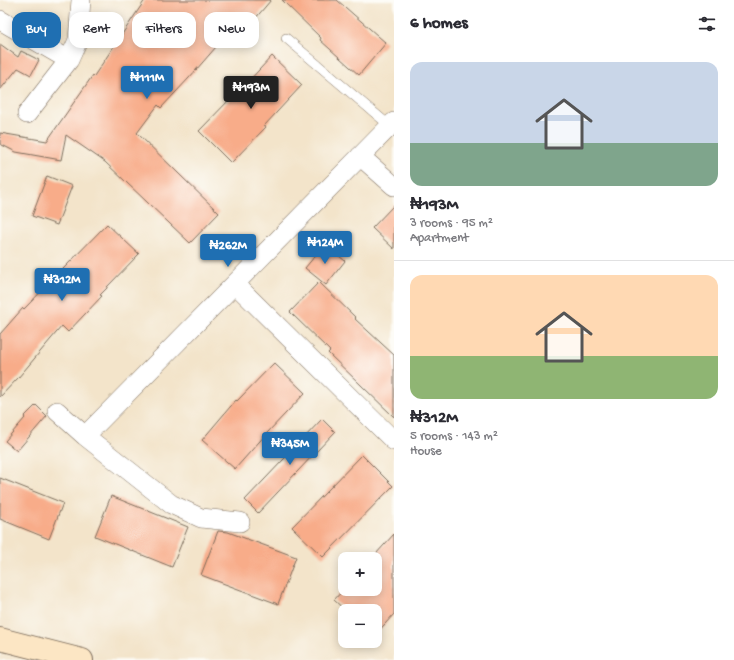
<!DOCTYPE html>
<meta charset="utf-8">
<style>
:root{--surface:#fff;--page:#f7f7f7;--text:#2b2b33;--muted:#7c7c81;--line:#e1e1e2;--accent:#1f6fb2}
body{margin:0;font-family:"Gochi Hand",sans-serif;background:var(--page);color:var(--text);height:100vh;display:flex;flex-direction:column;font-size:15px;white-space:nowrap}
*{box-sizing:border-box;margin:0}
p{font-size:13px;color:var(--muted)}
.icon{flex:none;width:22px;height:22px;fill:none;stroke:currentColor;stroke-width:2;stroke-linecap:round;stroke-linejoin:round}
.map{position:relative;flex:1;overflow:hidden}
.sheet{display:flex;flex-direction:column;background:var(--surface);width:340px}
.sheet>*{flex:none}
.top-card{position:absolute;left:12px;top:12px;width:322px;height:36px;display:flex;gap:8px}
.buttons{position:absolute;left:338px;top:552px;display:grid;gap:8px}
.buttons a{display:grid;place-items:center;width:44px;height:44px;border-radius:8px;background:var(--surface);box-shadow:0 2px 10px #0003;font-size:20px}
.price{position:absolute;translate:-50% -34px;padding:0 9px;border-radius:4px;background:var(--accent);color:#fff;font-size:13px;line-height:26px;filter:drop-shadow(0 1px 2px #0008)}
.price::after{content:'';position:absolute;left:50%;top:24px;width:12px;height:9px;margin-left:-6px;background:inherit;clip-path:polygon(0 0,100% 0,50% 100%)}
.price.selected{background:#222;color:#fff}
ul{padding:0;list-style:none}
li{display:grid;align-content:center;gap:8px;height:212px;padding:0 16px}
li+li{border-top:1px solid var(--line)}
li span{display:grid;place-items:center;height:124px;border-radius:12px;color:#555}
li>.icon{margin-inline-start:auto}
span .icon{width:72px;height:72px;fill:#fffc;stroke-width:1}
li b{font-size:17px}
h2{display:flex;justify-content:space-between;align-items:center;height:48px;padding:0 16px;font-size:17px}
.pill{padding:0 14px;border-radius:12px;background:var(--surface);box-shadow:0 2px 10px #0003;font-size:14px;line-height:36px}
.pill.selected{background:var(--accent);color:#fff}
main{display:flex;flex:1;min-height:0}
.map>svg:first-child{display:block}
.building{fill:#f8ac89}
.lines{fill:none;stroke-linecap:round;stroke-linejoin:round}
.service-casing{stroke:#7b6b5a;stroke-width:10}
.minor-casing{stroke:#7b6b5a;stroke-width:20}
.secondary-casing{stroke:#7b6b5a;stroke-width:24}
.service{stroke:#fff;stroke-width:9}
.minor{stroke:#fff;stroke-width:19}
.secondary{stroke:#fce6c4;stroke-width:22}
</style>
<main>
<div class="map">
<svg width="394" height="660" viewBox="0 0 394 660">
<rect width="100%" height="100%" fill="#fdfcf7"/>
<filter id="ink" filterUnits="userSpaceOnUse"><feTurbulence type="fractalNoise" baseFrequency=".025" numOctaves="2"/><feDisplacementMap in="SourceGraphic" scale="8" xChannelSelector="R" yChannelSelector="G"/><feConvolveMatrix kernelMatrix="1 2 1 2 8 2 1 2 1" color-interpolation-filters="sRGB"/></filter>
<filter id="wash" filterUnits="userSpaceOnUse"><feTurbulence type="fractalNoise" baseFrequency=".012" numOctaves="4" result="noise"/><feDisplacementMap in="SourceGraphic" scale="16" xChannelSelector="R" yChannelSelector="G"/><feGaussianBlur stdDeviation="0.9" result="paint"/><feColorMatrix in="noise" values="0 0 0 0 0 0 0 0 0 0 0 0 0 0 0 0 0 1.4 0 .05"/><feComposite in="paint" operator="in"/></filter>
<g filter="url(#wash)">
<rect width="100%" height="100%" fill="#f3e4ca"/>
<g id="blocks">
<path class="building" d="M145,0h126l-17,20 -1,-2 -25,26 -5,-5 -34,39 -28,30 -3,-3 -21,28 82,80 -29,30 -85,-81 -39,-27 -5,25 -45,-8 -16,-8v-11l47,8 46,-66 1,1z
M282,0h55l49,43 -27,32 -39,-35 1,-2z
M0,44l18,13 3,-6 18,9 -8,15 -13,-7 -18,22z
M272,56l30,29 -38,41 2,1 -35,36 -32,-32 34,-35 1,1z
M47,176l25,10 -15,39 -25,-9z
M394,205v44l-22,-21z
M107,224l32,30 -32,33v1l-7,7 2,1 -34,36 -6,-6 -44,52 -18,19v-63l23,-26 1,1z
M325,244l20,17 -19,24 -21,-17z
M319,282l37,36 -1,1 39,36v62l-66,-64 2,-2 -40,-39z
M274,363l31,30 -38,40 -32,36 -33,-29 34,-40 1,1z
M36,405l11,11 -30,35 -12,-10 20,-23 -1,-1z
M322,419l13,13 -77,81 -13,-13z
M362,455l31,31 -70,71 -31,-30z
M0,478l63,25 -14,36 -49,-20z
M111,496l77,31 -16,40 -77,-31z
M218,531l10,1 68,25 -18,47 -77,-29z
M394,534v80l-19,21v-24h-29l-12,-11 10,-11h31v-34z"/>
</g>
</g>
<g filter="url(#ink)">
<use href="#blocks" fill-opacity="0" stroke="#7b6b5a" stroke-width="1"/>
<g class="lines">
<defs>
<path id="service" d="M286,38l104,88"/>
<path id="minor" d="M0,20l69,40
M27,114l42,-54 9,-20 3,-40
M360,156l34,30
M235,284l159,157
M57,411l28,25 86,68 30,14 39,4
M85,436l309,-314"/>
<path id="secondary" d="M0,639l82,21"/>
</defs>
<use href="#service" class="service-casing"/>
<use href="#minor" class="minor-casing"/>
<use href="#secondary" class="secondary-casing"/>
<use href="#service" class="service"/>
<use href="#minor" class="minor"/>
<use href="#secondary" class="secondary"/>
</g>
</g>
</svg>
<div class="buttons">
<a>+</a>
<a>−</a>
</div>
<b class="price" style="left:147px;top:100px">₦111M</b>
<b class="price selected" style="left:251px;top:110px">₦193M</b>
<b class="price" style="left:325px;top:265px">₦124M</b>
<b class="price" style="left:228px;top:268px">₦262M</b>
<b class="price" style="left:62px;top:302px">₦312M</b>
<b class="price" style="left:290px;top:466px">₦345M</b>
<div class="top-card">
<a class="pill selected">Buy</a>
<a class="pill">Rent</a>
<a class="pill">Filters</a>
<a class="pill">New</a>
</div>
</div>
<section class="sheet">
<h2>6 homes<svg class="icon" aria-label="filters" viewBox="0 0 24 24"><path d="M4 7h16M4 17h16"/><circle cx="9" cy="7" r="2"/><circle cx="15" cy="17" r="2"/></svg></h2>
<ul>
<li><span style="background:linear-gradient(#c9d6e8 65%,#7fa58c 0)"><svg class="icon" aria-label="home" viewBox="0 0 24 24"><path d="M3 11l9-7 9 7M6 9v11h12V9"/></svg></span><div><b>₦193M</b><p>3 rooms · 95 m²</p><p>Apartment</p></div></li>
<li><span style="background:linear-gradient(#ffd9b3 65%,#8fb573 0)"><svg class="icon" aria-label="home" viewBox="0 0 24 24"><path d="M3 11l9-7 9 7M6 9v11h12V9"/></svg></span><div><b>₦312M</b><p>5 rooms · 143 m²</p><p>House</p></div></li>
</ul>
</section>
</main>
